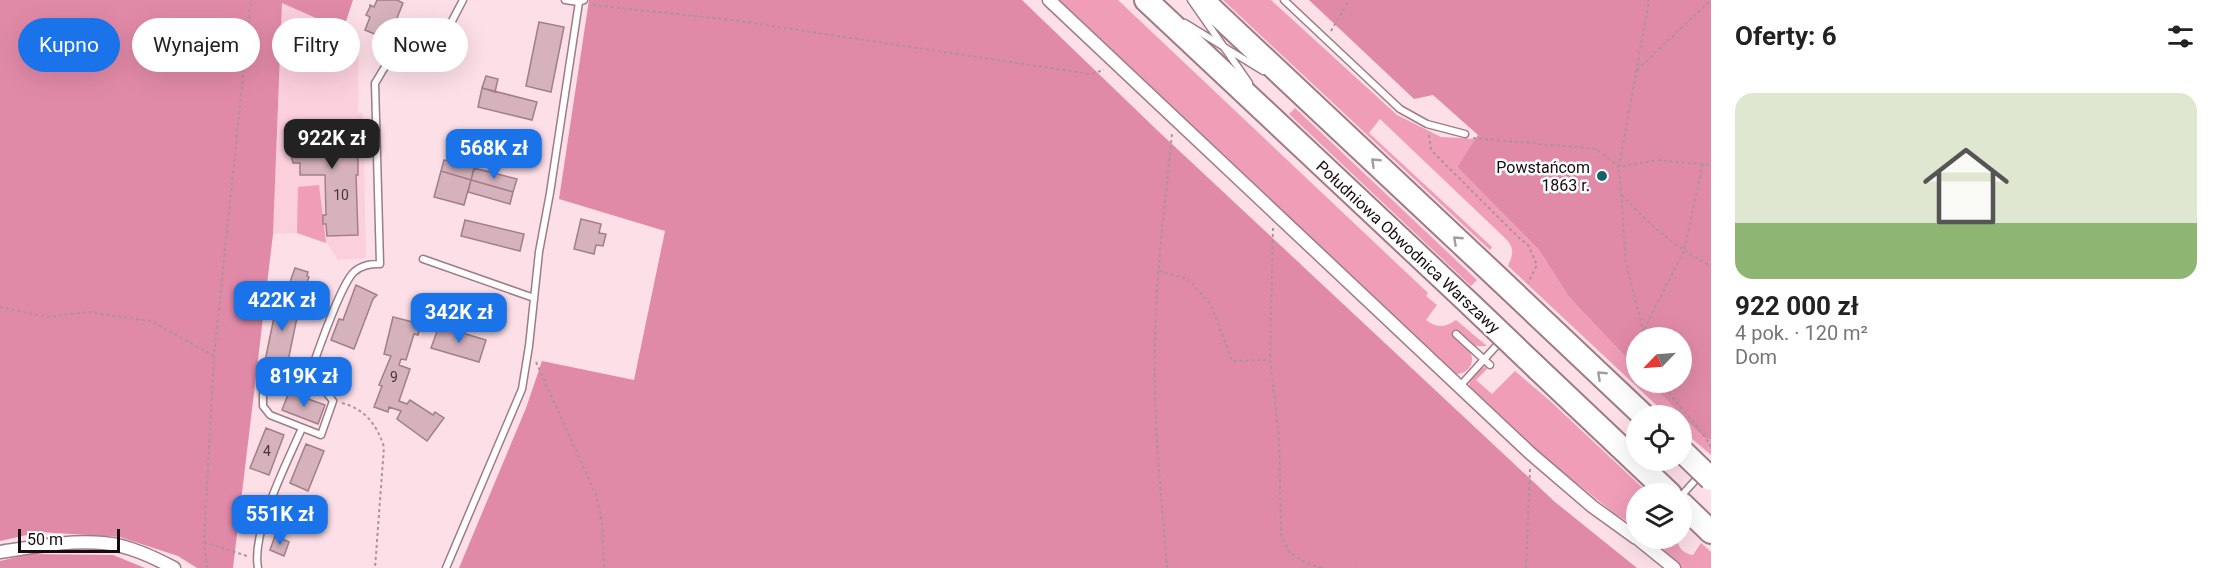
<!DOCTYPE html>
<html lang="pl">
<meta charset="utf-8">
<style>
:root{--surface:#fff;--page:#f6f6f6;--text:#222;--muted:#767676;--line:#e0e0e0;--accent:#1a73e8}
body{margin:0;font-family:Roboto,sans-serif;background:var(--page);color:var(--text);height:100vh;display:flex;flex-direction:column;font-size:22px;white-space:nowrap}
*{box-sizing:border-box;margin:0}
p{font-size:20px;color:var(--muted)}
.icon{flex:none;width:33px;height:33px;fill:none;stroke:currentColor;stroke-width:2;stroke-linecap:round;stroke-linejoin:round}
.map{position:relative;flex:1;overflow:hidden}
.side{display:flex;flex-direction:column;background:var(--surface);width:510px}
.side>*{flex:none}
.guide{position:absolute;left:18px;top:18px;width:570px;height:54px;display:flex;gap:12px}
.needle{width:39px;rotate:245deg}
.buttons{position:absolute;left:1626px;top:327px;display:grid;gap:12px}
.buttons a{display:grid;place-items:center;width:66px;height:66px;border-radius:50%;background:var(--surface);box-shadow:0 6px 24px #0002;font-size:30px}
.scale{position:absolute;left:18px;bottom:15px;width:102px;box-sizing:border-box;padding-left:6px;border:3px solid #170b0e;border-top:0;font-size:16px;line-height:21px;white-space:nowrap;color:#170b0e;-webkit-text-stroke:4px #fff;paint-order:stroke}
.price{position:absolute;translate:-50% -51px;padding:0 14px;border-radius:12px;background:var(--accent);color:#fff;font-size:20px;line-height:39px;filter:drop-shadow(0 2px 3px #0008)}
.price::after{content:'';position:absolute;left:50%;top:36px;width:18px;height:14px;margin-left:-9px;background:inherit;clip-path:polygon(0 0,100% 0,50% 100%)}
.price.current{background:#222;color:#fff}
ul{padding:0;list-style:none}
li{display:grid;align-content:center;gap:12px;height:318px;padding:0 24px}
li+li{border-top:2px solid var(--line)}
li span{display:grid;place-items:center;height:186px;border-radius:18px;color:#555}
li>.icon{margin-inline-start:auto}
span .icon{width:108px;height:108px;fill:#fffc;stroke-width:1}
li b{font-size:26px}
h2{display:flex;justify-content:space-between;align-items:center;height:72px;padding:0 24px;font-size:26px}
.pill{padding:0 21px;border-radius:27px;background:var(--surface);box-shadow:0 6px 24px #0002;font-size:21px;line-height:54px}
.pill.current{background:var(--accent);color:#fff}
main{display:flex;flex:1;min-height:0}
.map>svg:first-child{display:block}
.built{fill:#fccfdc}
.green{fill:#f09db8}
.forest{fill:#e18aa7}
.building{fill:#d6b2bc;stroke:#a17f89;stroke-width:1.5}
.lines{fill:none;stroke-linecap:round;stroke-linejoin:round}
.lane-casing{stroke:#9e7c86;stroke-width:9}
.street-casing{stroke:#9e7c86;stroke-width:15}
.highway-casing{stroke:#9e7c86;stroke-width:26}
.path{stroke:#ac949b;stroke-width:2;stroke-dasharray:3 3;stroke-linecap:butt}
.lane{stroke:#fff;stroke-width:6}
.street{stroke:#fff;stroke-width:12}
.highway{stroke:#fff;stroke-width:22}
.highway-bridge-casing{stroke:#9e7c86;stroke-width:26;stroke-linecap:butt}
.highway-bridge{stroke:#fff;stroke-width:22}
.oneway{stroke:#a29d9f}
.poi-dot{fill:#16636d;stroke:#fff;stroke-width:2}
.labels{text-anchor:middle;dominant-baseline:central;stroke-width:5;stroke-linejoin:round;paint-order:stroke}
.number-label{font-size:14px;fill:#47353a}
.poi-label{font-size:16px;fill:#170b0e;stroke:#fff;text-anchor:end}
.street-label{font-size:16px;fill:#170b0e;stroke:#fff}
</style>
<main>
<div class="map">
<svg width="1711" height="568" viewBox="0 0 1711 568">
<rect width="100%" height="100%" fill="#fddfe7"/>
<path class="built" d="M282,3l61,27 16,5 -1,78h5l3,145 -28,2 -12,-18 -29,-9 -24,1z"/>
<path class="green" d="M1059,0h59l310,293 -2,3 11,9 -11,15c11,8 18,8 30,0l31,26h-12l-17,-14 -3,3c4,5 11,10 14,15 8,12 -1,25 -14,24l-156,-144z
M1223,0h48l126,115 44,22 35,2 -19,28 82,83 30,47 67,71v14l14,1 53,54 8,3v15l-29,-25v-14l-15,-1 -159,-149c5,-12 7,-17 -2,-27l-126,-120 -11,14 123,114 -2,3z
M1295,108l182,172 -6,6 -182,-172z
M319,185l7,58 -29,-10 1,-46z
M1485,367l2,2 -11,11 16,14 23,-23 34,29 99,93 -12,1v33l-22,-14 -80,-64 -64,-58c-3,-12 3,-20 15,-24z
M1653,539h24c1,9 7,15 16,16l8,-12 10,9v16h-29l-25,-22z"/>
<path class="forest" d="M0,0h353l-10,30 -61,-27 -9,231 -40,334h-36l-19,-12 -58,-19 -80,-5 -40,9z
M589,0h433l135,130 398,372 82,66h-1178l67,-160 16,-47 92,19 31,-149 -106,-32z
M1309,0h402v440l-8,-3 -53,-54 32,-1v-44h-46v30l-67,-71 -30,-47 -82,-83 21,-32 -45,-40 -19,4z
M30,554l83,1 32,13h-145v-7z"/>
<path class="building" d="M377,0h20l6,3 -6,15 7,3 -3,7 -6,-3 -6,15 -24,-10 5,-13 -4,-2 4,-8v-2l4,2z
M539,22l25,5 -13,65 -25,-6z
M486,76l12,3 -3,13 -13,-4z
M482,88l55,14 -5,18 -54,-13z
M357,123v18h3l1,16h-3v18h-2l2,60 -31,1 -1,-12h-3v-9h3l-1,-40h-25v-12h-7l-3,-13 2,-13h7v-12z
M486,133l40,9 -6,25 -40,-10z
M444,160l31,6 -4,14 -30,-9z
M474,168l43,11 -4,13 -42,-12z
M441,171l30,9 -7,25 -30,-8z
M471,180l42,12 -3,12 -42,-12z
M581,219l20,5 -2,9 7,1 -3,12 -7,-1 -2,9 -20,-5z
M465,220l59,14 -4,17 -59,-15z
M295,268l13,4 -1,4 2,1 -4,10 -15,-5z
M356,285l21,10 -4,4 -19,50 -23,-9 8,-21 4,1z
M278,298l22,5 -13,63 -22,-5z
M393,317l28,7 -3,11 -4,-1 -8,26 -5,-1 -2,6 11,4 -11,32 8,3 3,-4 23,15 2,-3 9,6 -17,23 -30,-22 4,-8 -12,-4 -1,5 -14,-5 8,-21 -3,-1 12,-29 -7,-2z
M439,326l47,14 -7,22 -48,-14z
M289,392l36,13 -7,19 -36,-14z
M266,428l18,7 -15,40 -19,-7z
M306,444l18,7 -16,40 -18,-8z
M275,536l14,6 -5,14 -14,-6z"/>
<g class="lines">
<defs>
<path id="lane" d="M565,0l14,2v-2
M1191,0l58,83
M1284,0l116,109 27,15 38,10
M1185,23l78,48
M423,259l111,39
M1456,334l34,31
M309,376c8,-21 31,-91 45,-104 8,-7 16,-8 26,-8l-5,-181c4,-5 7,-13 11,-17 15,-13 39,-11 54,-22l23,-44
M309,376l12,10 12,15 -12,34 -51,-20 -7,-9v-12l10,-12z
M1460,386l38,-42
M1682,495l18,-20
M258,568c-7,-36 29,-105 44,-140
M446,568l76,-179 7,-43 10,-94 11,-59 29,-191 5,-2"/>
<path id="street" d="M1049,0l481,453 63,54 43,31
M1637,538l37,30
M0,552c34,-5 69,-12 103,-9 25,2 50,14 71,25"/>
<path id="highway" d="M1146,0l325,305
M1202,0l295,277
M1538,369l132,125
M1682,504l29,28"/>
</defs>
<use href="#lane" class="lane-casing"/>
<use href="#street" class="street-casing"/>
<use href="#highway" class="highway-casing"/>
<path class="path" d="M593,5l139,15 358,54 14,-4
M1331,31l18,-31
M1637,70l74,-70
M1429,135l2,15 87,87 10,8 9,20 -9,18
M1473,138l123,11 23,18 38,-7 54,5
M1622,195c29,31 51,51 89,71
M1273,228l-3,132 9,76 2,98 8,18 17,11 16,5
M1159,271l29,8 23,26 21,56 38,-1
M0,307l47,10 41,-5 63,9 63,35
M1644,329l40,-78 19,-88
M1645,338l-19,-75 -7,-96 30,-167
M536,362l60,133 6,26 2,47
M1663,382c13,25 36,41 48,65
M342,403c23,6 35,22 42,44l-9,121
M204,542l43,14
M207,568l-3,-26 10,-186 37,-356
M1167,568c-6,-75 -14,-149 -12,-224 1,-70 10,-140 17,-210
M1356,568h1
M1526,568l4,-99"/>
<use href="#lane" class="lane"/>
<use href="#street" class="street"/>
<use href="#highway" class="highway"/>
<defs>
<path id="highway-bridge" d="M1497,277l147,139
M1471,305l67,64
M1682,451l29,28"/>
</defs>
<use href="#highway-bridge" class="highway-bridge-casing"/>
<use href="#highway-bridge" class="highway-bridge"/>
</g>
<defs><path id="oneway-chevron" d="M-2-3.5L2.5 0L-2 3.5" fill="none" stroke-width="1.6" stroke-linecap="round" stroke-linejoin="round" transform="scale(1.5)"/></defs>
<g class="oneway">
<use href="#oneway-chevron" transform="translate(1375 162) rotate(-137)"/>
<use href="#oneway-chevron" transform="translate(1457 240) rotate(-137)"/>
<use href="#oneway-chevron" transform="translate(1601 375) rotate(-137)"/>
</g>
<circle class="poi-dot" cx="1602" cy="176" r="6"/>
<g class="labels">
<g class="number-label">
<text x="341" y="195">10</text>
<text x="394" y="377">9</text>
<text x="267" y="451">4</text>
</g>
<g class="poi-label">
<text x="1590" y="167">Powstańcom<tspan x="1590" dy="18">1863 r.</tspan></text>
</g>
<g class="street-label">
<text transform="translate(1408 247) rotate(43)">Południowa Obwodnica Warszawy</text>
</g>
</g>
</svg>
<div class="buttons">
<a><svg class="needle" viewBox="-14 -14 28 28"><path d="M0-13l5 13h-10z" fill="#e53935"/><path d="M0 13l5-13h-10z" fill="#767676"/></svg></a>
<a><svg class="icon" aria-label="locate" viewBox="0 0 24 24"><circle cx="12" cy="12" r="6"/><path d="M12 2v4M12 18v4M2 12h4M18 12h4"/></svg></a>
<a><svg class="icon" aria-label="layers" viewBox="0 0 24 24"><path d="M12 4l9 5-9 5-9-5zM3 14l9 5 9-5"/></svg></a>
</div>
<div class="scale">50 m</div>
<b class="price current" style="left:332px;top:170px">922K zł</b>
<b class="price" style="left:494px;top:180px">568K zł</b>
<b class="price" style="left:282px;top:332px">422K zł</b>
<b class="price" style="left:459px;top:344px">342K zł</b>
<b class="price" style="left:304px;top:408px">819K zł</b>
<b class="price" style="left:280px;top:546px">551K zł</b>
<div class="guide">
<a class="pill current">Kupno</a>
<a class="pill">Wynajem</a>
<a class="pill">Filtry</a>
<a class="pill">Nowe</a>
</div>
</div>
<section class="side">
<h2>Oferty: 6<svg class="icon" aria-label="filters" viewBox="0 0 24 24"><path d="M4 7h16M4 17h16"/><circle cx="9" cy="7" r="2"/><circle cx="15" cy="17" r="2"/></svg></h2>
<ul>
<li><span style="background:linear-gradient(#dfe7d0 70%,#8fb573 0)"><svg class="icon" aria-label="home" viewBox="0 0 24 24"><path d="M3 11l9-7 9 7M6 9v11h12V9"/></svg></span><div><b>922 000 zł</b><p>4 pok. · 120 m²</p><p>Dom</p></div></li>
</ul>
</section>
</main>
